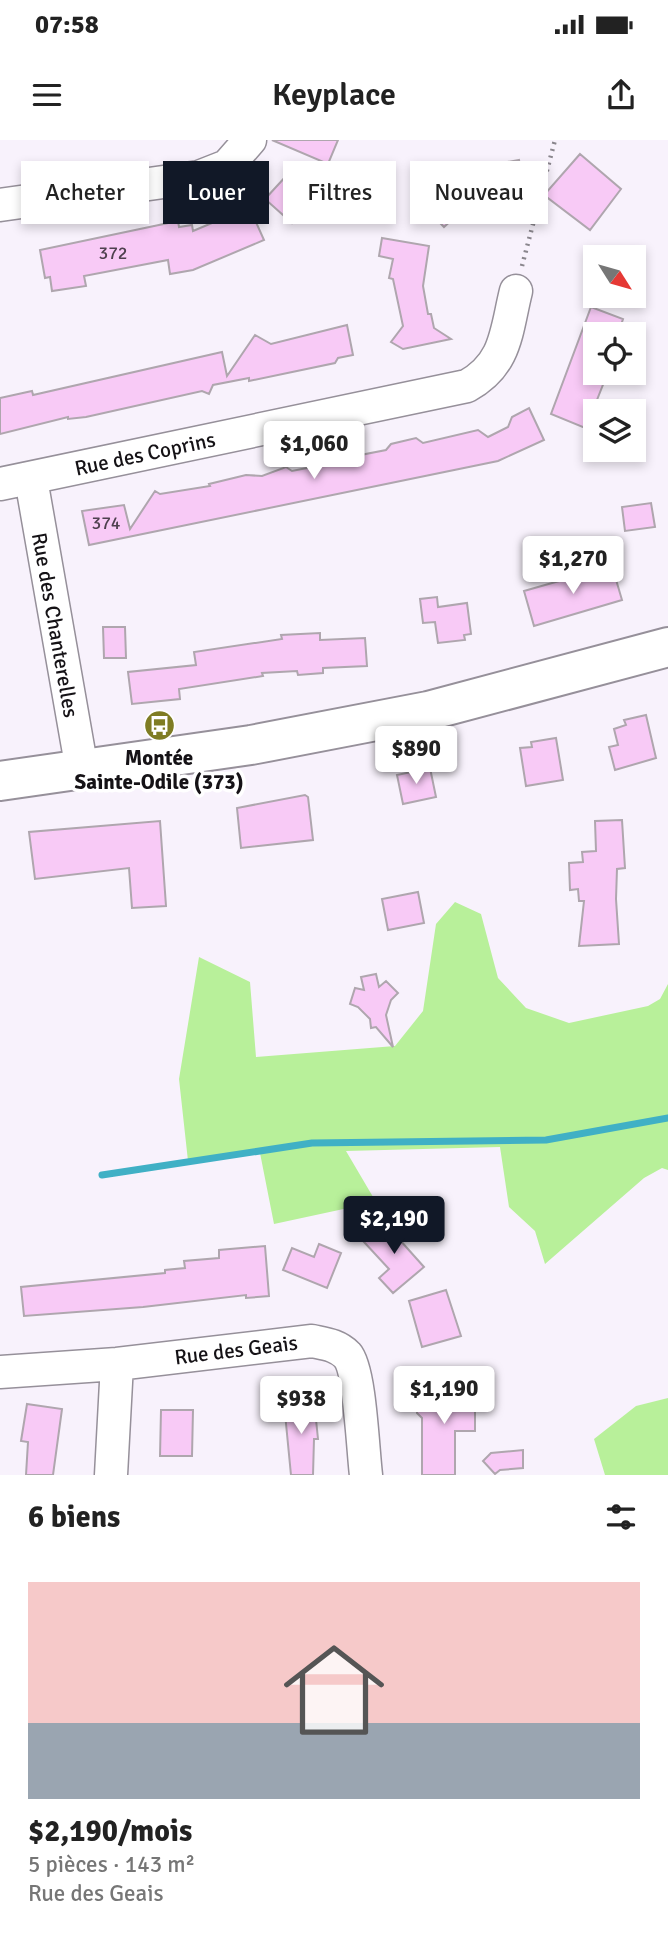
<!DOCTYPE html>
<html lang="fr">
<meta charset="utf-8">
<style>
:root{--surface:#fff;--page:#f6f6f6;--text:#222;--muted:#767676;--accent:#111827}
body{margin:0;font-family:Signika,sans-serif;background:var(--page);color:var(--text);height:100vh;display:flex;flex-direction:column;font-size:26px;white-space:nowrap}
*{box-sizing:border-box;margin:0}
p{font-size:23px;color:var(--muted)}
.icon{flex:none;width:38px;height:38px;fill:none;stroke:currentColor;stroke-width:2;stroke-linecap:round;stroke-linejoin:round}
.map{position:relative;height:1335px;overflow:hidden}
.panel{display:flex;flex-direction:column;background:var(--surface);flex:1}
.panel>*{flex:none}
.top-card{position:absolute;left:21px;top:21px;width:626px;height:63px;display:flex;gap:14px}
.needle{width:46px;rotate:127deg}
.buttons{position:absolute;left:583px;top:105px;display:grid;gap:14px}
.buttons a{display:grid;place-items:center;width:63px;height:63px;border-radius:0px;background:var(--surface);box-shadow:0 4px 10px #0003;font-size:35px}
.price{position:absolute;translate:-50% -60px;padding:0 16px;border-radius:7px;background:#fff;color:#222;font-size:23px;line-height:46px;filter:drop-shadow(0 2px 4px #0008)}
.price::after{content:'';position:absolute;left:50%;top:42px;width:21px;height:16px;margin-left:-10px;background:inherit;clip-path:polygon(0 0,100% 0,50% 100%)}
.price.current{background:var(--accent);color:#fff}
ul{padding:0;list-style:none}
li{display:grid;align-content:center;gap:14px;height:371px;padding:0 28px}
li span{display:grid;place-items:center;height:217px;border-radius:0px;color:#555}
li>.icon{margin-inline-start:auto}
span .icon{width:126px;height:126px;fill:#fffc;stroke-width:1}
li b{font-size:30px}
h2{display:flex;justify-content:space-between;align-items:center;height:84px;padding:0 28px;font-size:30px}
.pill{padding:0 24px;border-radius:0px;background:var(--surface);box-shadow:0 4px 10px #0003;font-size:24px;line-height:63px}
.pill.current{background:var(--accent);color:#fff}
.status{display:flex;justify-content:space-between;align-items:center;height:49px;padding:0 35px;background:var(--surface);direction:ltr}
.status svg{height:19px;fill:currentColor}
header{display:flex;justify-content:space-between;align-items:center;height:91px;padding:0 28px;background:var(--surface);font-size:32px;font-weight:600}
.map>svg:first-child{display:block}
.green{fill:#b8f09a}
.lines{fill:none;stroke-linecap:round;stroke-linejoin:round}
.stream{stroke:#40b0c5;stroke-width:7}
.building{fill:#f8caf6;stroke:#afa6ae;stroke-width:2}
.minor-casing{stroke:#96909a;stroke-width:35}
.major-casing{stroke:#96909a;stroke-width:42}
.path{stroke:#8a868d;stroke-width:4.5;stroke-dasharray:2 5;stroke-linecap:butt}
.minor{stroke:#fff;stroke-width:32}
.major{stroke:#fff;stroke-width:38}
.labels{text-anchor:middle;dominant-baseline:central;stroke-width:7;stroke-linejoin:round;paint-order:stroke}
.number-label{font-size:18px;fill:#4e404e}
.street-label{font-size:21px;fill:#151216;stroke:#fff}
.poi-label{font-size:21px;font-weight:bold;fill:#151216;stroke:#fff}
</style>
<div class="status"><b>07:58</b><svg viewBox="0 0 49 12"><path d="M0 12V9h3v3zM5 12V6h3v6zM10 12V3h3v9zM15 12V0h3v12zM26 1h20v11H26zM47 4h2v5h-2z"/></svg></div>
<header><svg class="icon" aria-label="menu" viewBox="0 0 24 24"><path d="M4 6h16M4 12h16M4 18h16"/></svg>Keyplace<svg class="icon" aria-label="share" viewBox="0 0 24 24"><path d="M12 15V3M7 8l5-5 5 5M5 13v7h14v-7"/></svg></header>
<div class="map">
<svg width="668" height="1335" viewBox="0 0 668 1335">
<rect width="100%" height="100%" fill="#f8f2fc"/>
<path class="green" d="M455,762l26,12 17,64 28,30 43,15 79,-17 12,-7 8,-15v186l-6,-2 -18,10 -99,86 -10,-33 -26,-24 -9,-60 -154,4 30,51 -102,22 -14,-71 -72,8 -9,-82 20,-122 51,25 6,75 139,-11 28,-35 13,-87z
M668,1258v77h-63l-11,-36 42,-33z"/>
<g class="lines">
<path class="stream" d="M102,1035l210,-32 234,-3 122,-22"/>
</g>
<path class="building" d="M272,0h66l-10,24z
M580,14l41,35 -31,41 -46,-35z
M519,20l6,38 -17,-2 -27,5 -4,-30 15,-2 -1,-4z
M288,34l27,24 -23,25 -27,-24z
M442,39l26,26 -24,22 -22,-23 5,-4 2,-15 5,-5z
M245,69l6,2 13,29 -71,30 -23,4 -2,-14 -84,16 2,10 -34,5 -2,-14 -5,1 -5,-28 138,-29 1,6 13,-2 1,6z
M382,98l47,8 -6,40 5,28h3l3,14 17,11 -48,10 -12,-7 12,-16 -10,-47 -4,-1 4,-19 -14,-3z
M591,167l32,12 -5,15h-23v39l11,4 -13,33 4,1 -7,19 -39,-16z
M347,185l6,30 -15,3 -3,5 -86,18v-3l-36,7 -4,9 -7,-3 -116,26 -18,2v-2l-68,17v-36l32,-7 1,4 189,-43 5,24 28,-41 16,9z
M529,268l15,32 -46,21 -409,84 -7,-34 42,-6 6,24 25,-38 5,3 50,-8 -1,-2 37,-9 16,1 24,-9 6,4 30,-6 5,-7 7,-2 15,-3 1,4 36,-7 5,-6 25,-6 7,5 55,-13 10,7 20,-10 4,-10z
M651,363l4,24 -30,4 -3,-24z
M612,426l10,34 -88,26 -10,-35z
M437,457l1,10 29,-4 4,31 -7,1 1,5 -27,3 -3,-21 -12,1 -3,-24z
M103,487h22l1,31h-22z
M320,493v7l45,-2 2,28 -44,2v5l-25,2 -1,-4 -35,2 1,3 -84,13 1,10 -48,5 -4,-32 68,-7 -2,-13 88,-13 -1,-4z
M646,575l10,43 -41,12 -6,-23 9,-2 -4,-16 12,-4 -2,-5z
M556,598l7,42 -37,6 -6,-38 12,-1 -1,-5z
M430,628l6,29 -33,7 -6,-29z
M305,655l3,2 5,43 -72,8 -4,-40z
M622,680l3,48 -8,1 -1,30 3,45 -40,2 5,-45h-5l-1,-12 -8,1 -1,-27 14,-1 -1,-10 14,-1 -1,-30z
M160,681l6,85 -34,2 -3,-40 -94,11 -6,-47z
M418,752l6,31 -36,7 -6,-31z
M376,834l3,13 7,-6 12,12 -7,7 -5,15 7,32 -17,-20 -5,1 -1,-9 -12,-12 -8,-3 5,-16 9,2 -3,-13z
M389,1079l15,16 -5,4 25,28 -31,26 -14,-15 10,-9 -25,-27z
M319,1104l22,9 -14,35 -44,-18 9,-22 22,9z
M265,1106l4,50 -23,2v-3l-103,12 -119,9 -3,-29 144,-14v-3l20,-2 -1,-7 35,-3v-8z
M446,1150l15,46 -39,11 -13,-46z
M417,1248h58v43h-20v44h-33v-57l-5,-5z
M314,1260l4,39h-4l-1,36h-22l-7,-72z
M27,1264l35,5 -9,66h-27l2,-33 -7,-1z
M161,1270h32l-1,46h-32z
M523,1310v18l-23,2 -5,4 -12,-13 8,-8z"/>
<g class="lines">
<defs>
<path id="minor" d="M0,65l199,-28 28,-11 23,-26
M31,339l51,291
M0,344l467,-98c40,-22 39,-55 49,-95
M0,1232l117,-8 195,-23c14,3 25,4 35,14 13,14 16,97 19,120
M111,1335l6,-111"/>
<path id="major" d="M0,641l251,-36 177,-34 240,-64"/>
</defs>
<use href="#minor" class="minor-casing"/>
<use href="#major" class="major-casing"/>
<path class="path" d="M522,126l33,-126"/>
<use href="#minor" class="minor"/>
<use href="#major" class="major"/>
</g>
<defs>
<symbol id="bus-disc" viewBox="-11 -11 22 22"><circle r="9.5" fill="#7f7c23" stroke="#fff"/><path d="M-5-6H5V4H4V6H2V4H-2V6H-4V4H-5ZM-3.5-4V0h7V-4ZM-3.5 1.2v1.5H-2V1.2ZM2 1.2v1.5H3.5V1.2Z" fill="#fff"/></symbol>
</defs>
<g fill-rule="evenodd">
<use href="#bus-disc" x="142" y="568" width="35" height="35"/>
</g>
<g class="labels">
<g class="number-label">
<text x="113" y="113">372</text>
<text x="106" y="383">374</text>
</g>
<g class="street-label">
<text transform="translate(145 314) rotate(-12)">Rue des Coprins</text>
<text transform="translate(55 485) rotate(80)">Rue des Chanterelles</text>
<text transform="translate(236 1210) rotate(-7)">Rue des Geais</text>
</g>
<g class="poi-label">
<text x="159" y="618">Montée<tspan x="159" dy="24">Sainte-Odile (373)</tspan></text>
</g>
</g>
</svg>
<div class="buttons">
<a><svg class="needle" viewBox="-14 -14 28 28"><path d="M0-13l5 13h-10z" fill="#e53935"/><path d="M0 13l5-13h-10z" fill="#767676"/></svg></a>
<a><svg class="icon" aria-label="locate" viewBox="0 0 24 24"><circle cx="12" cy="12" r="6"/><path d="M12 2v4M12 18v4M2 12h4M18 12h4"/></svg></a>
<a><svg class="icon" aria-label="layers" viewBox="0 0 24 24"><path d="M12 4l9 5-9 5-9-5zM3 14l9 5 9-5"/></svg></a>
</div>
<b class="price" style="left:314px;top:341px">$1,060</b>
<b class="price" style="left:573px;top:456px">$1,270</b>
<b class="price" style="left:416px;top:646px">$890</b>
<b class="price current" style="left:394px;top:1116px">$2,190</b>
<b class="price" style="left:444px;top:1286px">$1,190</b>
<b class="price" style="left:301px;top:1296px">$938</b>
<div class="top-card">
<a class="pill">Acheter</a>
<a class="pill current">Louer</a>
<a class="pill">Filtres</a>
<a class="pill">Nouveau</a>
</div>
</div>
<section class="panel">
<h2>6 biens<svg class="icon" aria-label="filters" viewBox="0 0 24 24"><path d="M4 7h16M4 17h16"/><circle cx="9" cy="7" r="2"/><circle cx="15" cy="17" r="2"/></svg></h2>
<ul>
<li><span style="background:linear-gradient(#f6c9c9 65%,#9aa5b1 0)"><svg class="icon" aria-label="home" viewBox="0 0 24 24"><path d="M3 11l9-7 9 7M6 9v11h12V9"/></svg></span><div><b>$2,190/mois</b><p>5 pièces · 143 m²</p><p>Rue des Geais</p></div></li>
</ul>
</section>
